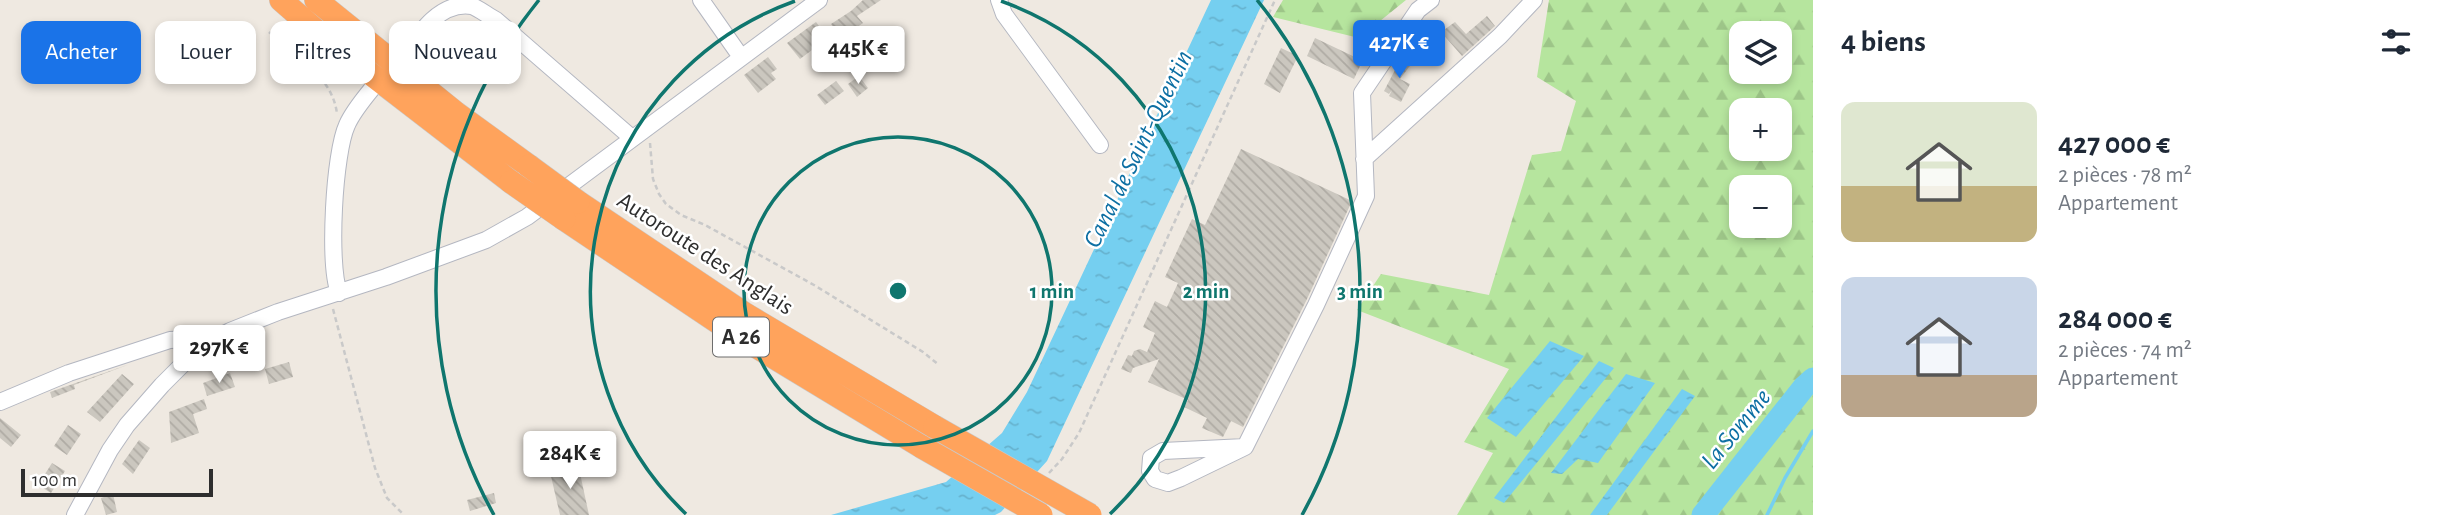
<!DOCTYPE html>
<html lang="fr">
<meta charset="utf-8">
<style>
:root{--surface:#fff;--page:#f6f6f7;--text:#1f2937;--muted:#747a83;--accent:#1a73e8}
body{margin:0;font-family:"Alegreya Sans",sans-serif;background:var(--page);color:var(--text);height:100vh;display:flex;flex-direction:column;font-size:26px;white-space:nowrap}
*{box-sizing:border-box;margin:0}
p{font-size:23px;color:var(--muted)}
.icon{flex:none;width:38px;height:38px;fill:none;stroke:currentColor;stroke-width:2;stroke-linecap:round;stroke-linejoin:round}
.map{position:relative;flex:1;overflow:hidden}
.side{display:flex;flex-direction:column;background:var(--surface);width:630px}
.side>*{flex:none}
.guide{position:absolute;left:21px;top:21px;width:665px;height:63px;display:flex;gap:14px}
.controls{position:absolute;left:1729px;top:21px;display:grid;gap:14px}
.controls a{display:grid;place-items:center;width:63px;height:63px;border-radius:14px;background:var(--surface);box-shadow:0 4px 10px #0003;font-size:35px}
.scale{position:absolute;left:21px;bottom:18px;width:192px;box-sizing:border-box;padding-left:7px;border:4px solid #2e2e2e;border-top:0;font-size:19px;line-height:24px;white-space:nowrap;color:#2e2e2e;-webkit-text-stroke:5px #fff;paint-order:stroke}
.price{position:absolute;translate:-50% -60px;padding:0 16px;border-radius:7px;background:#fff;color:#222;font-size:23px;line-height:46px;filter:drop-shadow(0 2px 4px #0008)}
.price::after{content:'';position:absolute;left:50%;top:42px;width:21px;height:16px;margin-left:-10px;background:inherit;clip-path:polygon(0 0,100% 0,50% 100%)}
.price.current{background:var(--accent);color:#fff}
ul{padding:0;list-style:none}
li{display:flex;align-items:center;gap:21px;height:175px;padding:0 28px}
li span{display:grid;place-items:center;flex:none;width:196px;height:140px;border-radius:14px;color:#555}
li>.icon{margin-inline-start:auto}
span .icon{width:84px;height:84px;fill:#fffc;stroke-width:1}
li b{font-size:30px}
h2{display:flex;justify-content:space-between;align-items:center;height:84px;padding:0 28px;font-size:30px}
.pill{padding:0 24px;border-radius:14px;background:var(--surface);box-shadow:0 4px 10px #0003;font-size:24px;line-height:63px}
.pill.current{background:var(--accent);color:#fff}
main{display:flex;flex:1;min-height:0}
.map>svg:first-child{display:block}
.forest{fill:url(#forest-firs);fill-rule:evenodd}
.water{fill:url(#water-ripples)}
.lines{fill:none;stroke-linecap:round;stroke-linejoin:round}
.stream{stroke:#75cff0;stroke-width:3.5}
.river{stroke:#75cff0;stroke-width:23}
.building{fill:url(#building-back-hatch)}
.minor-casing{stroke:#b4b7c1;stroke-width:18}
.highway-casing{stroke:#c9c9c9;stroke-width:24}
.path{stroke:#c9c9c9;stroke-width:2.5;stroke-dasharray:5 3.5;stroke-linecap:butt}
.minor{stroke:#fff;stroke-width:16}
.highway{stroke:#ffa35c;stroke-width:23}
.highway-bridge-casing{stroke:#c9c9c9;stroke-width:24;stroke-linecap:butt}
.highway-bridge{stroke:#ffa35c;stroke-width:23}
.ring{fill:none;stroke:#0f766e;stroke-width:3.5}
.labels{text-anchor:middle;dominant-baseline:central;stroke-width:5;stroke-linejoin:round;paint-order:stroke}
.shield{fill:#fff;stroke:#6d6d6d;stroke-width:2}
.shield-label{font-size:23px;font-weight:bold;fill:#2e2e2e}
.street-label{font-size:24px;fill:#2e2e2e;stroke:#fff}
.water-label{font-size:26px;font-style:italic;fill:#0d6fa3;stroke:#fff}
.centre{fill:#0f766e;stroke:#fff;stroke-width:3.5}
.ring-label{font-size:21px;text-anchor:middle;font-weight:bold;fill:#0f766e;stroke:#fff;stroke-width:5;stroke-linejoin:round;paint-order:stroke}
</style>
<main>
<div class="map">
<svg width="1813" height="515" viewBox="0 0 1813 515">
<defs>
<pattern id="forest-firs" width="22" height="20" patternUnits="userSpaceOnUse" patternTransform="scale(1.75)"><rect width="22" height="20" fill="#b6e59e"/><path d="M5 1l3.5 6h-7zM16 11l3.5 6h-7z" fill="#9dc588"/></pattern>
<pattern id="water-ripples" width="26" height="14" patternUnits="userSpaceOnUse" patternTransform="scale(1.75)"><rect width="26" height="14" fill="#75cff0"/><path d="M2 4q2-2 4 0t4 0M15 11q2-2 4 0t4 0" fill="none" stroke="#66b2ce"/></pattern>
<pattern id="building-back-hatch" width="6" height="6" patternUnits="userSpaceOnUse" patternTransform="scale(1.75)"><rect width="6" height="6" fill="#cbc7bf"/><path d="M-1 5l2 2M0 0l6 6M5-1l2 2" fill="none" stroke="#afaba4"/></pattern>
</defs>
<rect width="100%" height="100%" fill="#efe9e1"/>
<path class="forest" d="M1283,0h123l-47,38 -86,-21z
M1549,0h264v515h-356l36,-62 -29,-11 45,-73 -152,-59 24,-36 108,21 43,-140 29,-4 15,-50 -39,-24zM1741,33h39v39h-39zM1741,110h39v39h-39zM1741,187h39v39h-39z"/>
<path class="water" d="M1211,0h53l-217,461 -46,51 -6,3h-164l115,-33 56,-49 25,-41z
M1550,341l34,15 -68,81 -29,-19z
M1599,361l15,7 -110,135 -10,-5z
M1626,374l29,9 -57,80 -20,-4 -16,15 -11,-1z
M1682,389l13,7 -88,119h-17z"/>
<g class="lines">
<path class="stream" d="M1767,515l18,-37 28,-47"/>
<path class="river" d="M1703,515l101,-128 9,-8"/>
</g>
<path class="building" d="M863,0h18l-24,16 6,7 -21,15 -11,-14 20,-13z
M1487,16l8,10 -33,30 -21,-24 14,-10 11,12z
M816,22l12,16 -28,21 -13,-16z
M880,27l12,15 -9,7 -12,-15z
M1315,38l44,21 -1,3 3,2 -7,15 -47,-23z
M1281,48l17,8 -18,37 -16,-9z
M1402,55l10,8 -12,16 10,5 -9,18 -12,-6 3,-6 -3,4 -5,-3 12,-23 -3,-2z
M768,57l9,12 -6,4 5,6 -18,14 -14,-18z
M859,76l9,12 -11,9 -9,-13z
M836,81l8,10 -19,14 -8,-10z
M1241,149l111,52 -45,98 -64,128 -12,-6 -8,16 -21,-9 5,-10 -23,-11 4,-7 -40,-18 11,-23 -26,9 -2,5 -10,-4 7,-14 4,1 2,-5 6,-2 7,3 8,-19 -12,-6 12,-26 12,6 11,-24 -13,-6 27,-58 13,6z
M289,362l4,15 -24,7 -4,-15z
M130,364l-56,21 1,4 -23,9 -2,-6z
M230,373l5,14 -28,9 -4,-13z
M122,374l12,10 -34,38 -13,-10z
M204,399l3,10 -14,5 6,19 -28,10 -2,-31z
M0,418l21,17 -10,12 -11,-9z
M68,425l13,9 -14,21 -13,-9z
M139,440l11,8 -17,26 -11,-10z
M52,463l13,8 -14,22 -13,-8z
M578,464l11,51h-29l-10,-43z
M494,493l2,10 -26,8 -3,-11z
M113,494l4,18 -11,3 -5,-17z"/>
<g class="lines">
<defs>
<path id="minor" d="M701,0l40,57
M999,0l5,14 96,131
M397,66c17,-24 39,-66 75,-60 8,3 16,10 24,14l136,118
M1364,159l136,-123 34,-36
M339,293c-11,-30 -5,-140 8,-168 7,-16 21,-31 32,-45
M0,402l69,-29 101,-33 18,-1 13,7
M1245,447l-82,4 -12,7 -1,13 5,8 13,4 13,-5 64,-31 71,-142 50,-109 -4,-103 56,-83 13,-10
M75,515l35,-65 17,-25 35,-40 39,-39 29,-15 48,-19 108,-35 100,-37 41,-23 292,-217"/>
<path id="highway" d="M281,0l47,41 183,141
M316,0l140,113 73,53
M578,202l167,112 190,113
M564,219l173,116 185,112"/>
</defs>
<use href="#minor" class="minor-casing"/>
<use href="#highway" class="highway-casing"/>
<path class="path" d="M269,32c26,23 64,45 68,82
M650,143l3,36 6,15 7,10 15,11 24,10 109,60 109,67 16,13
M333,309l42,159 12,30 17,17
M1049,473l13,-14 17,-26 196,-433"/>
<use href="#minor" class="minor"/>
<use href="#highway" class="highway"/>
<defs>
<path id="highway-bridge" d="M529,166l49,36
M511,182l53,37
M935,427l155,88
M922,447l119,68"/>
</defs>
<use href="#highway-bridge" class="highway-bridge-casing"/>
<use href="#highway-bridge" class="highway-bridge"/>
</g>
<g class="ring">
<circle cx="898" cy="291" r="154"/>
<path d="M686 514A308 308 0 0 1 795 1M1001 1A308 308 0 0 1 1110 514"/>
<path d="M494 515A462 462 0 0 1 539 0M1257 0A462 462 0 0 1 1302 515"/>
</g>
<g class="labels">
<rect class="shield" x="713" y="317.5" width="56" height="39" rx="5"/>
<g class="shield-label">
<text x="741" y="337">A 26</text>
</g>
<g class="street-label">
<text transform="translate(705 254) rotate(33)">Autoroute des Anglais</text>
</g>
<g class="water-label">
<text transform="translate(1138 149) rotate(-64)">Canal de Saint-Quentin</text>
<text transform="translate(1736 429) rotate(-51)">La Somme</text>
</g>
</g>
<circle cx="898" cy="291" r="10" class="centre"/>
<g class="ring-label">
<text x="1052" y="298">1 min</text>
<text x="1206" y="298">2 min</text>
<text x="1360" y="298">3 min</text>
</g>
</svg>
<div class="controls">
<a><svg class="icon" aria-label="layers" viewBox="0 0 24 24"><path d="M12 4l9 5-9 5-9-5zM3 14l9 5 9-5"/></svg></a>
<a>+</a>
<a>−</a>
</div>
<div class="scale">100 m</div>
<b class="price current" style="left:1399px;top:80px">427K €</b>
<b class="price" style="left:858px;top:86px">445K €</b>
<b class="price" style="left:219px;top:385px">297K €</b>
<b class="price" style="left:570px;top:491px">284K €</b>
<div class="guide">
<a class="pill current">Acheter</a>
<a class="pill">Louer</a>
<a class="pill">Filtres</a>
<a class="pill">Nouveau</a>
</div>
</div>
<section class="side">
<h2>4 biens<svg class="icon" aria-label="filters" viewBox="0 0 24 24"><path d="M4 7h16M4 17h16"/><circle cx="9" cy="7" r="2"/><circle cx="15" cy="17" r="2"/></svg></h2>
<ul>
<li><span style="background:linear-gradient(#dfe7d0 60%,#c2b280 0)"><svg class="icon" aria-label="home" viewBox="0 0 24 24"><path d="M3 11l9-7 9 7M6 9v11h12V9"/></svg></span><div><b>427 000 €</b><p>2 pièces · 78 m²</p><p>Appartement</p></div></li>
<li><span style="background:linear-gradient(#c9d6e8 70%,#b9a48a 0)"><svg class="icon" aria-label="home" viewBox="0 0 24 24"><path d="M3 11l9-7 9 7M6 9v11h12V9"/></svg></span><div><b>284 000 €</b><p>2 pièces · 74 m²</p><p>Appartement</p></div></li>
</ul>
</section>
</main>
